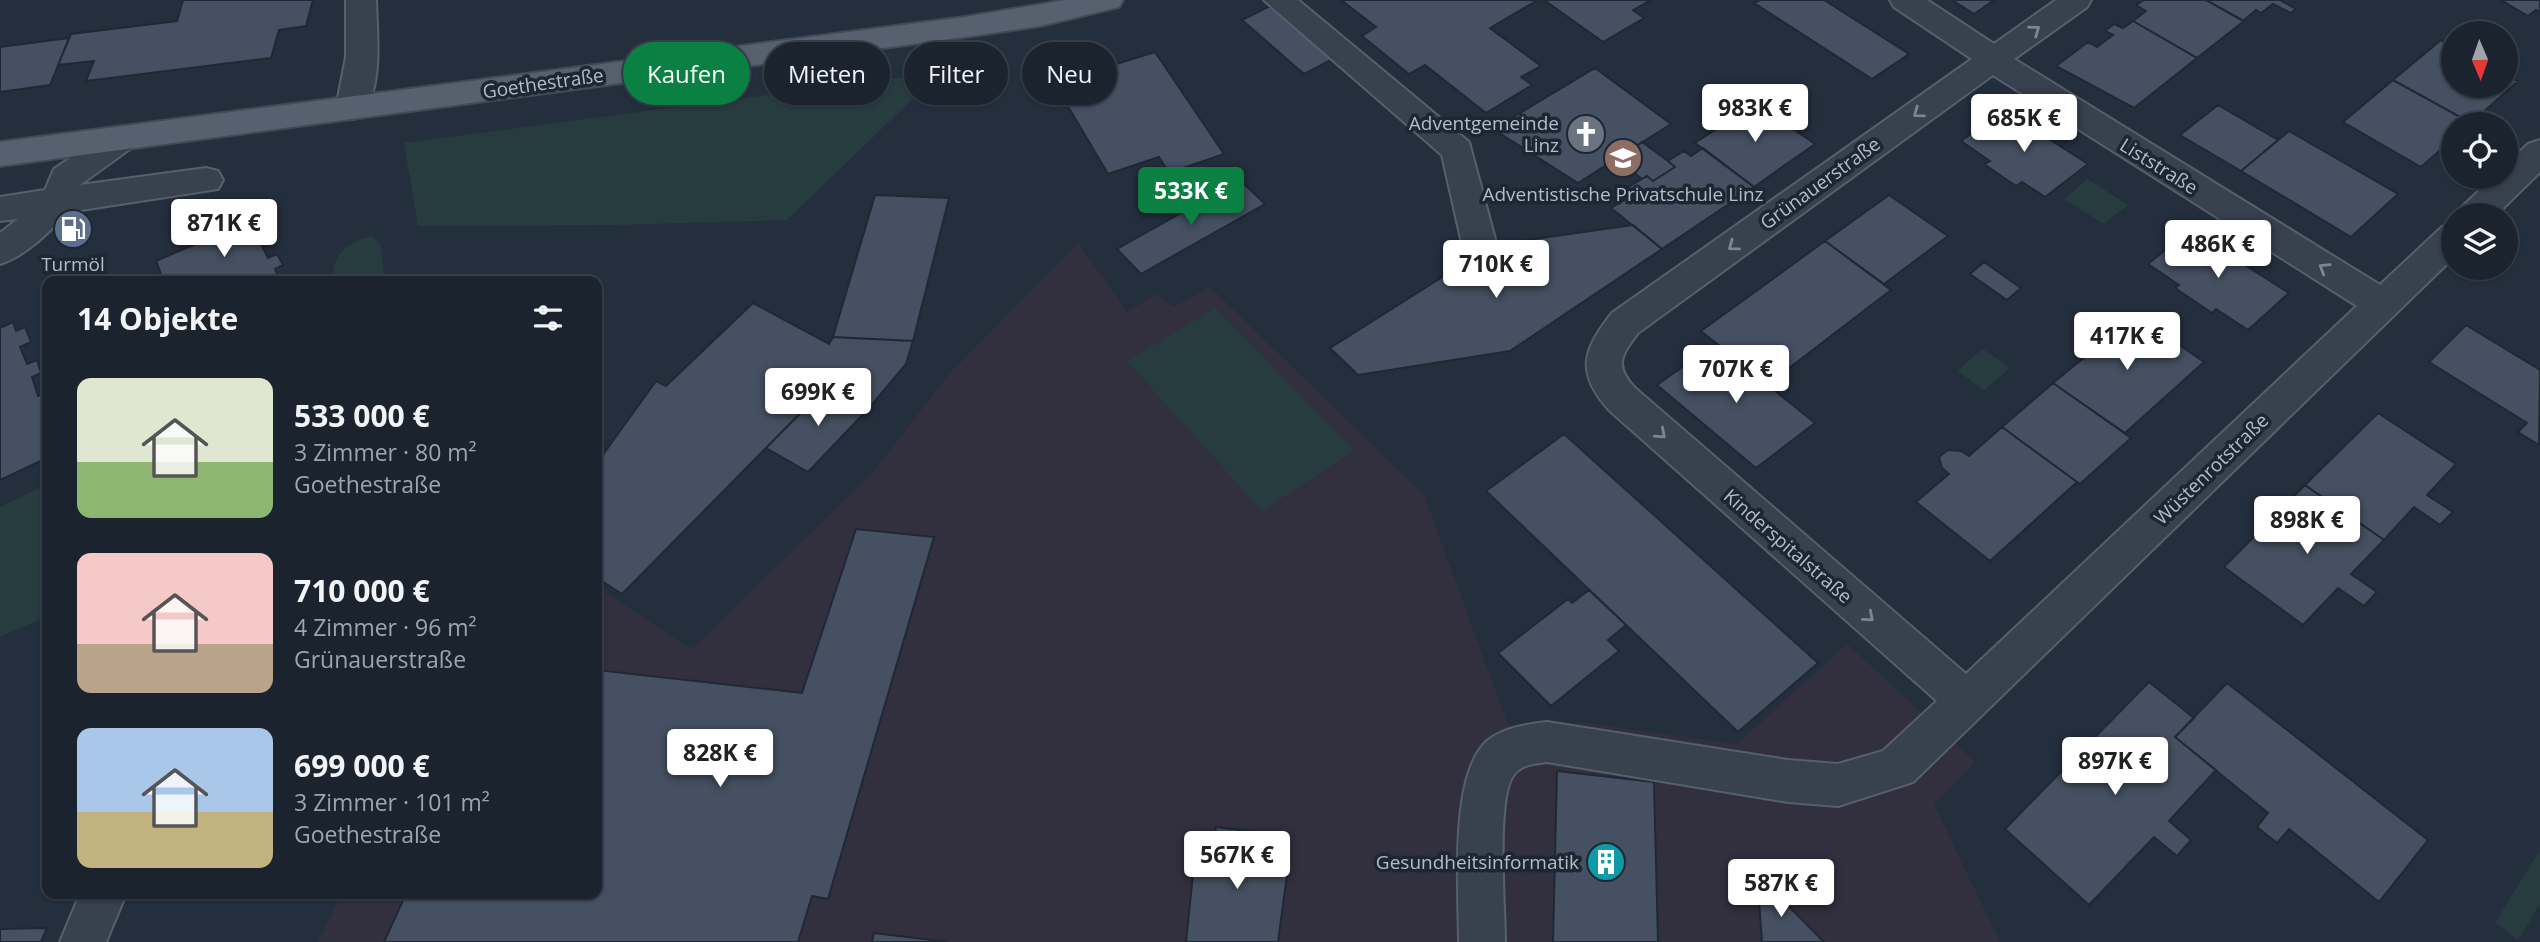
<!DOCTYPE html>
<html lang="de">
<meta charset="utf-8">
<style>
:root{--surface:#1b232e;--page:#282f3a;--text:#f1f3f6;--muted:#a0a4aa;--line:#39404a;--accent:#0b8043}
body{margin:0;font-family:"Open Sans",sans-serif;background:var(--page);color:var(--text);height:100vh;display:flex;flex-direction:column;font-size:26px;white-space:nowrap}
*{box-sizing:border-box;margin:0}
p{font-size:23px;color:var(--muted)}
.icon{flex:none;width:38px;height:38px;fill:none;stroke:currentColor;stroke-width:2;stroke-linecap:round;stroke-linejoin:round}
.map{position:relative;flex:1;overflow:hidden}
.panel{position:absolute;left:42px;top:276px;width:560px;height:623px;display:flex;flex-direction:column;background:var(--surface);border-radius:14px;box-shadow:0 2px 5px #0004,0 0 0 2px var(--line)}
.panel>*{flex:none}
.hud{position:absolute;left:623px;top:42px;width:665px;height:63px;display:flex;gap:14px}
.needle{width:46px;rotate:178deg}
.fabs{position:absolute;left:2441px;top:21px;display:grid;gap:14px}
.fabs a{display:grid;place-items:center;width:77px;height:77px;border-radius:50%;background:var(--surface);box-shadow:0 2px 5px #0004,0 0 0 2px var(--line);font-size:35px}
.price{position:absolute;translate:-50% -60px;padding:0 16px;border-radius:7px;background:#fff;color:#222;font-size:23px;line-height:46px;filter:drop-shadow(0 2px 4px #0008)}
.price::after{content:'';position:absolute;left:50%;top:42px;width:21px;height:16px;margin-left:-10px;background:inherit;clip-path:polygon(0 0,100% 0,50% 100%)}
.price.selected{background:var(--accent);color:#fff}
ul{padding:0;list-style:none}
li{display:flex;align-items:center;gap:21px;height:175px;padding:0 35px}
li span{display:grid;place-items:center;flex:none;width:196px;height:140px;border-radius:14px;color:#555}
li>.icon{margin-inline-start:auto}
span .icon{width:84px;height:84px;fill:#fffc;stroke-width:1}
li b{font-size:30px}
h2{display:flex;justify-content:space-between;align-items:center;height:84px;padding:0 35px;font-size:30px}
.pill{padding:0 24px;border-radius:32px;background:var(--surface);box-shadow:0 2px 5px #0004,0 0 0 2px var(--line);font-size:24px;line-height:63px}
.pill.selected{background:var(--accent);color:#fff}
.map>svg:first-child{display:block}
.medical{fill:#32303f}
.green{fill:#263c3f}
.building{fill:#455162;stroke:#1f2835;stroke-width:2}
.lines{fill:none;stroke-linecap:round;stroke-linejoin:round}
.minor-casing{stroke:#565f6c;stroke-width:4}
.major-casing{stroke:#414a57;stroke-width:4}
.minor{fill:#38414e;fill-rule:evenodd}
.major{fill:#56606e;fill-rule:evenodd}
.oneway{stroke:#7c8592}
.labels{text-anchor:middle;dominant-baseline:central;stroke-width:7;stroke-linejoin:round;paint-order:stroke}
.street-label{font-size:19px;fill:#b4bcc9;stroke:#1d2633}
.poi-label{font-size:19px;fill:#b4bcc9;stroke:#1d2633;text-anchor:end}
</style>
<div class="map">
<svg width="2540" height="942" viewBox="0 0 2540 942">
<rect width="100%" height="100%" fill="#242f3e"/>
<path class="medical" d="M1078,243l49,69 30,-18 16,13 37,-20 214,208 84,230 79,-2 150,21 110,-100 128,118 -41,43 66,137h-1682l24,-48h255v-307l95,62 181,-177 78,-100z"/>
<path class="green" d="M922,75l-4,19 -131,126 -173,5 -196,1 -14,-83z
M2088,179l40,26 -24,19 -40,-25z
M372,236l8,7 5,39h-45l-7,-11c3,-21 20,-31 39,-35z
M1216,308l138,143 -92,60 -135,-150z
M1983,349l27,19 -26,22 -27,-19z
M47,484v132l-47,21v-130z
M2540,850v54l-22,36 -23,-17z"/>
<path class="building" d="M183,0h130l-7,26 -27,4 -8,28 -185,23 8,-20 -36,4 13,-31 106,-13z
M1341,0h197l-48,28 51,38 -20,11 11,8 -46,28 -61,-48 -16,9 -47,-38 14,-9z
M1544,0h107l-18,10 11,8 -41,24z
M1760,0h64l85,54 -37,25 -118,-76z
M1952,0h42l-20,14z
M2144,0h62l38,21 -47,37 -64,-37 13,-10 -10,-6z
M2206,0h74l16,9 -5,4 -18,-9 -12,9 -5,-3 -13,11z
M2501,0h39v12l-4,-2 -8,6z
M1270,6l63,53 -29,15 -62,-54z
M2133,21l64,37 -63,50 -78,-42 32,-24 9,5 16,-12 -8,-4 9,-7 9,4z
M69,38l-19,47 -50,7v-45z
M2441,40l13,7v39h52v-11l12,6 -47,42 -78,-43z
M1155,52l69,102 -55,19 -10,-16 -51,17 -61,-103 55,-17 8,12z
M1595,68l76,56 -93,59 -85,-54z
M2393,80l78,43 -17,1v14l-33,29 -78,-45z
M1756,103l59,41 -61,43 -59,-44z
M2218,105l60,35 -37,31 -61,-36z
M2004,110l84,54 -43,33 -23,-15 -6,4 -32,-22 6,-3 -29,-20z
M2289,131l109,63 -47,43 -110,-66z
M1642,142l26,19 7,6 -22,14 -6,-5 -5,3 -25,-20z
M1703,148l51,39 -92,62 -51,-41 22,-13 -8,-6 22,-13 6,5 22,-14 -7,-6 16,-10 7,5z
M1240,180l25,24 -124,70 -24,-25z
M875,195l74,3 -36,143 -80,-4z
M1889,195l59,41 -64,48 -59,-43z
M251,220l3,8 9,-4 6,14 -9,4 8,16 9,-4 6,11 -8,4 5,13h-116l-8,-21z
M1633,225l29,24 -152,102 -152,24 -28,-27 163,-103z
M2190,230l99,63 -41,37 -32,-21 -4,4 -37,-25 4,-3 -31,-21z
M1825,241l66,49 -124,95 -66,-54z
M1984,262l37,26 -14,12 -37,-26z
M753,303l76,41 4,-7 80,4 -7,23 -36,43 -42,-22 -206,209 -25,-16v-115l59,-82 10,5z
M2134,314l70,48 -79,71 -72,-50 33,-27 -8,-6 -3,-9 7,-7 12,1 8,6z
M13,322l3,9 9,-4 6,15 -11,5 7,17 10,-4 4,13 -9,4 6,19 9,-4v13l-4,2 4,16v35l-47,22v-152z
M2466,325l74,45 -1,75 -21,-13 9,-9 -98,-61z
M1716,343l99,80 -59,45 -99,-83z
M2053,383l78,55 -51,46 -78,-57z
M828,385l42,22 -62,65 -42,-24z
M2378,413l78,51 -29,31 26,17 -13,13 -26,-18 -30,33 -79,-55z
M2002,427l75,55 -87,79 -74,-59 33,-28 -7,-6 -3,-11 9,-7 13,1 8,5z
M1564,434l254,229 -80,69 -252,-241z
M2305,485l79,55 -33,34 26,18 -13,14 -26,-18 -35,37 -79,-58z
M856,529l78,8 -106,362 -16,-3 -14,46h-414l22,-48h191v-224l205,23z
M1589,590l37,35 -18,15 11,11 -68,55 -53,-53 70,-54 4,4z
M2149,682l45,36 -19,19 41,33 -47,51 22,19 -14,16 -23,-19 -65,68 -84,-76z
M2227,683l201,157 -49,62 -90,-73 -12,14 -20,-16 11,-14 -93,-76z
M1557,771l97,11 4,160h-105z
M1216,827l56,7 -4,31 20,3 -10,74h-92l9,-87 16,2z
M1757,874l67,68h-62z
M47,928l-6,14h-41v-13z
M874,933l74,9h-76z"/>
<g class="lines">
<defs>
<path id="minor" d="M346,0h30c1,36 7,83 -13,116l-11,3 -11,-3 -5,-8 10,-51z
M1264,0h34l171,142 26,97 -5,9 -12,4 -12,-4 -5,-9 -19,-84z
M1890,0h37l67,44 62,-44h35l-4,7 -73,52 366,226 62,-58 12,-4v34l-541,525 -75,24 -50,-4 -241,-40c-13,2 -26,2 -34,14 -17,25 -8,132 -8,166h-46c0,-49 -10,-165 27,-200 15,-14 41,-18 61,-20l241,38 50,4 45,-13 54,-50 -328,-291c-34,-38 -26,-60 3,-97l360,-254 -78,-52zM1993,75l364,231 -391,368 -331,-286c-21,-22 -14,-33 3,-55z
M123,126l11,4 5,8 -5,8 -54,39 126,-17 12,3 5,9 -5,9 -150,23c-19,20 -42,44 -68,52v-31l18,-14 -18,2v-24l45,-7 9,-21 58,-39z
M2540,140v32l-44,43h-38l5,-9 31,-29h12v-12l22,-21z
M80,894h46l-20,48h-46z"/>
<path id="major" d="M1066,0h57l-4,7 -79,19 -75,11 -965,129v-24l965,-125z"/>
</defs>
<use href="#minor" class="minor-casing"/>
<use href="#major" class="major-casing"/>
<use href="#minor" class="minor"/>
<use href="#major" class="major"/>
</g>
<defs><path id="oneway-chevron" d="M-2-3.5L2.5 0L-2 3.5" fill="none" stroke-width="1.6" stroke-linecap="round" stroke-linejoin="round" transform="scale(1.75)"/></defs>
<g class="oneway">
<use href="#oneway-chevron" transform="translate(2035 30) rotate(-36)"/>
<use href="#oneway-chevron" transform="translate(1918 113) rotate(144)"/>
<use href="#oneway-chevron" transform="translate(1733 246) rotate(144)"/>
<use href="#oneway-chevron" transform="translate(2324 268) rotate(-148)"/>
<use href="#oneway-chevron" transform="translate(1661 434) rotate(42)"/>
<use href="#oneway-chevron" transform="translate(1869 617) rotate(41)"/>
</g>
<defs>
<symbol id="church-disc" viewBox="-11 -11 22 22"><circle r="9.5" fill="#6b7280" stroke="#1d2633"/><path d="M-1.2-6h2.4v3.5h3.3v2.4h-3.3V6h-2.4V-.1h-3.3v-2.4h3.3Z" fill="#fff"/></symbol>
<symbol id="school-disc" viewBox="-11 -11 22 22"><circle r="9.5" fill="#8d6e63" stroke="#1d2633"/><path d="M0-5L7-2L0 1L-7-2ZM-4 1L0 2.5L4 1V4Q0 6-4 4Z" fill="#fff"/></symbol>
<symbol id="fuel-disc" viewBox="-11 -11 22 22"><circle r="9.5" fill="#5c6f8a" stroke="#1d2633"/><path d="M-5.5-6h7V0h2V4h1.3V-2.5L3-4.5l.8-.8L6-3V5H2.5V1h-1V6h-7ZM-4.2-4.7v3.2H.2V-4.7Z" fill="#fff"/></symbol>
<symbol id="building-disc" viewBox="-11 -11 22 22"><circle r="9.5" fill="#0f9aa8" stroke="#1d2633"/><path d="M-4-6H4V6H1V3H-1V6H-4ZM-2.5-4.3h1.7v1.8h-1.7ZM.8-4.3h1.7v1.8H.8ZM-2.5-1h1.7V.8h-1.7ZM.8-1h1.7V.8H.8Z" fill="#fff"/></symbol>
</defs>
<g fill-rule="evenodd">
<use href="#church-disc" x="1564" y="112" width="44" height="44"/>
<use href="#school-disc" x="1601" y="136" width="44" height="44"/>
<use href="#fuel-disc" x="51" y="207" width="44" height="44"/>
<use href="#building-disc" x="1584" y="840" width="44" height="44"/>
</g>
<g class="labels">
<g class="street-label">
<text transform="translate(543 83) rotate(-8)">Goethestraße</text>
<text transform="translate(2159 166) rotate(32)">Liststraße</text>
<text transform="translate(1820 183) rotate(-36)">Grünauerstraße</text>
<text transform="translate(2211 469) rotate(-44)">Wüstenrotstraße</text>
<text transform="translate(1788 546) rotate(41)">Kinderspitalstraße</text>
</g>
<g class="poi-label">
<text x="1559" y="123">Adventgemeinde<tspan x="1559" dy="22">Linz</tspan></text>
<text x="1623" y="194" text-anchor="middle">Adventistische Privatschule Linz</text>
<text x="73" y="264" text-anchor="middle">Turmöl</text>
<text x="1579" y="862">Gesundheitsinformatik</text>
</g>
</g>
</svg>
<div class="fabs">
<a><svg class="needle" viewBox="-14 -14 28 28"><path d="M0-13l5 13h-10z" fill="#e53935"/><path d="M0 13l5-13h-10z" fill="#a0a4aa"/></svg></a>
<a><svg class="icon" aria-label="locate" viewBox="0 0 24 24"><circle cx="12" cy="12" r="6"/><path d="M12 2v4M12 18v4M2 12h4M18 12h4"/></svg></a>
<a><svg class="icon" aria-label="layers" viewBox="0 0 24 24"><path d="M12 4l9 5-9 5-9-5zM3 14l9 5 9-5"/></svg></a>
</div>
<b class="price" style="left:1755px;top:144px">983K €</b>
<b class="price" style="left:2024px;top:154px">685K €</b>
<b class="price selected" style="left:1191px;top:227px">533K €</b>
<b class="price" style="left:224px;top:259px">871K €</b>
<b class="price" style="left:2218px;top:280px">486K €</b>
<b class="price" style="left:1496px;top:300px">710K €</b>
<b class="price" style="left:2127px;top:372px">417K €</b>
<b class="price" style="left:1736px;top:405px">707K €</b>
<b class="price" style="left:818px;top:428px">699K €</b>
<b class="price" style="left:2307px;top:556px">898K €</b>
<b class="price" style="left:720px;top:789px">828K €</b>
<b class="price" style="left:2115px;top:797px">897K €</b>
<b class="price" style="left:1237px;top:891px">567K €</b>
<b class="price" style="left:1781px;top:919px">587K €</b>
<div class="hud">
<a class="pill selected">Kaufen</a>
<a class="pill">Mieten</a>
<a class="pill">Filter</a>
<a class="pill">Neu</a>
</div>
<section class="panel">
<h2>14 Objekte<svg class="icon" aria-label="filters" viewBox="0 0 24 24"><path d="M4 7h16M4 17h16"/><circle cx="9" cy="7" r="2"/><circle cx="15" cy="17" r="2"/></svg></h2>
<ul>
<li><span style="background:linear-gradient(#dfe7d0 60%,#8fb573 0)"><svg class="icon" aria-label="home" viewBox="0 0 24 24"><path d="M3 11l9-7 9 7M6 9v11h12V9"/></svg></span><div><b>533 000 €</b><p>3 Zimmer · 80 m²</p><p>Goethestraße</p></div></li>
<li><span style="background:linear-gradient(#f6c9c9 65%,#b9a48a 0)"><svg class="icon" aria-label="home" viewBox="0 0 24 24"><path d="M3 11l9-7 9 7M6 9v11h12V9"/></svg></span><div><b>710 000 €</b><p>4 Zimmer · 96 m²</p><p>Grünauerstraße</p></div></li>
<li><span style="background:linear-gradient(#a9c7e8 60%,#c2b280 0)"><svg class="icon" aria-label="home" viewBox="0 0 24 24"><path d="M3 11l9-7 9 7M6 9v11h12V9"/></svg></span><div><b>699 000 €</b><p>3 Zimmer · 101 m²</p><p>Goethestraße</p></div></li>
</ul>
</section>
</div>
